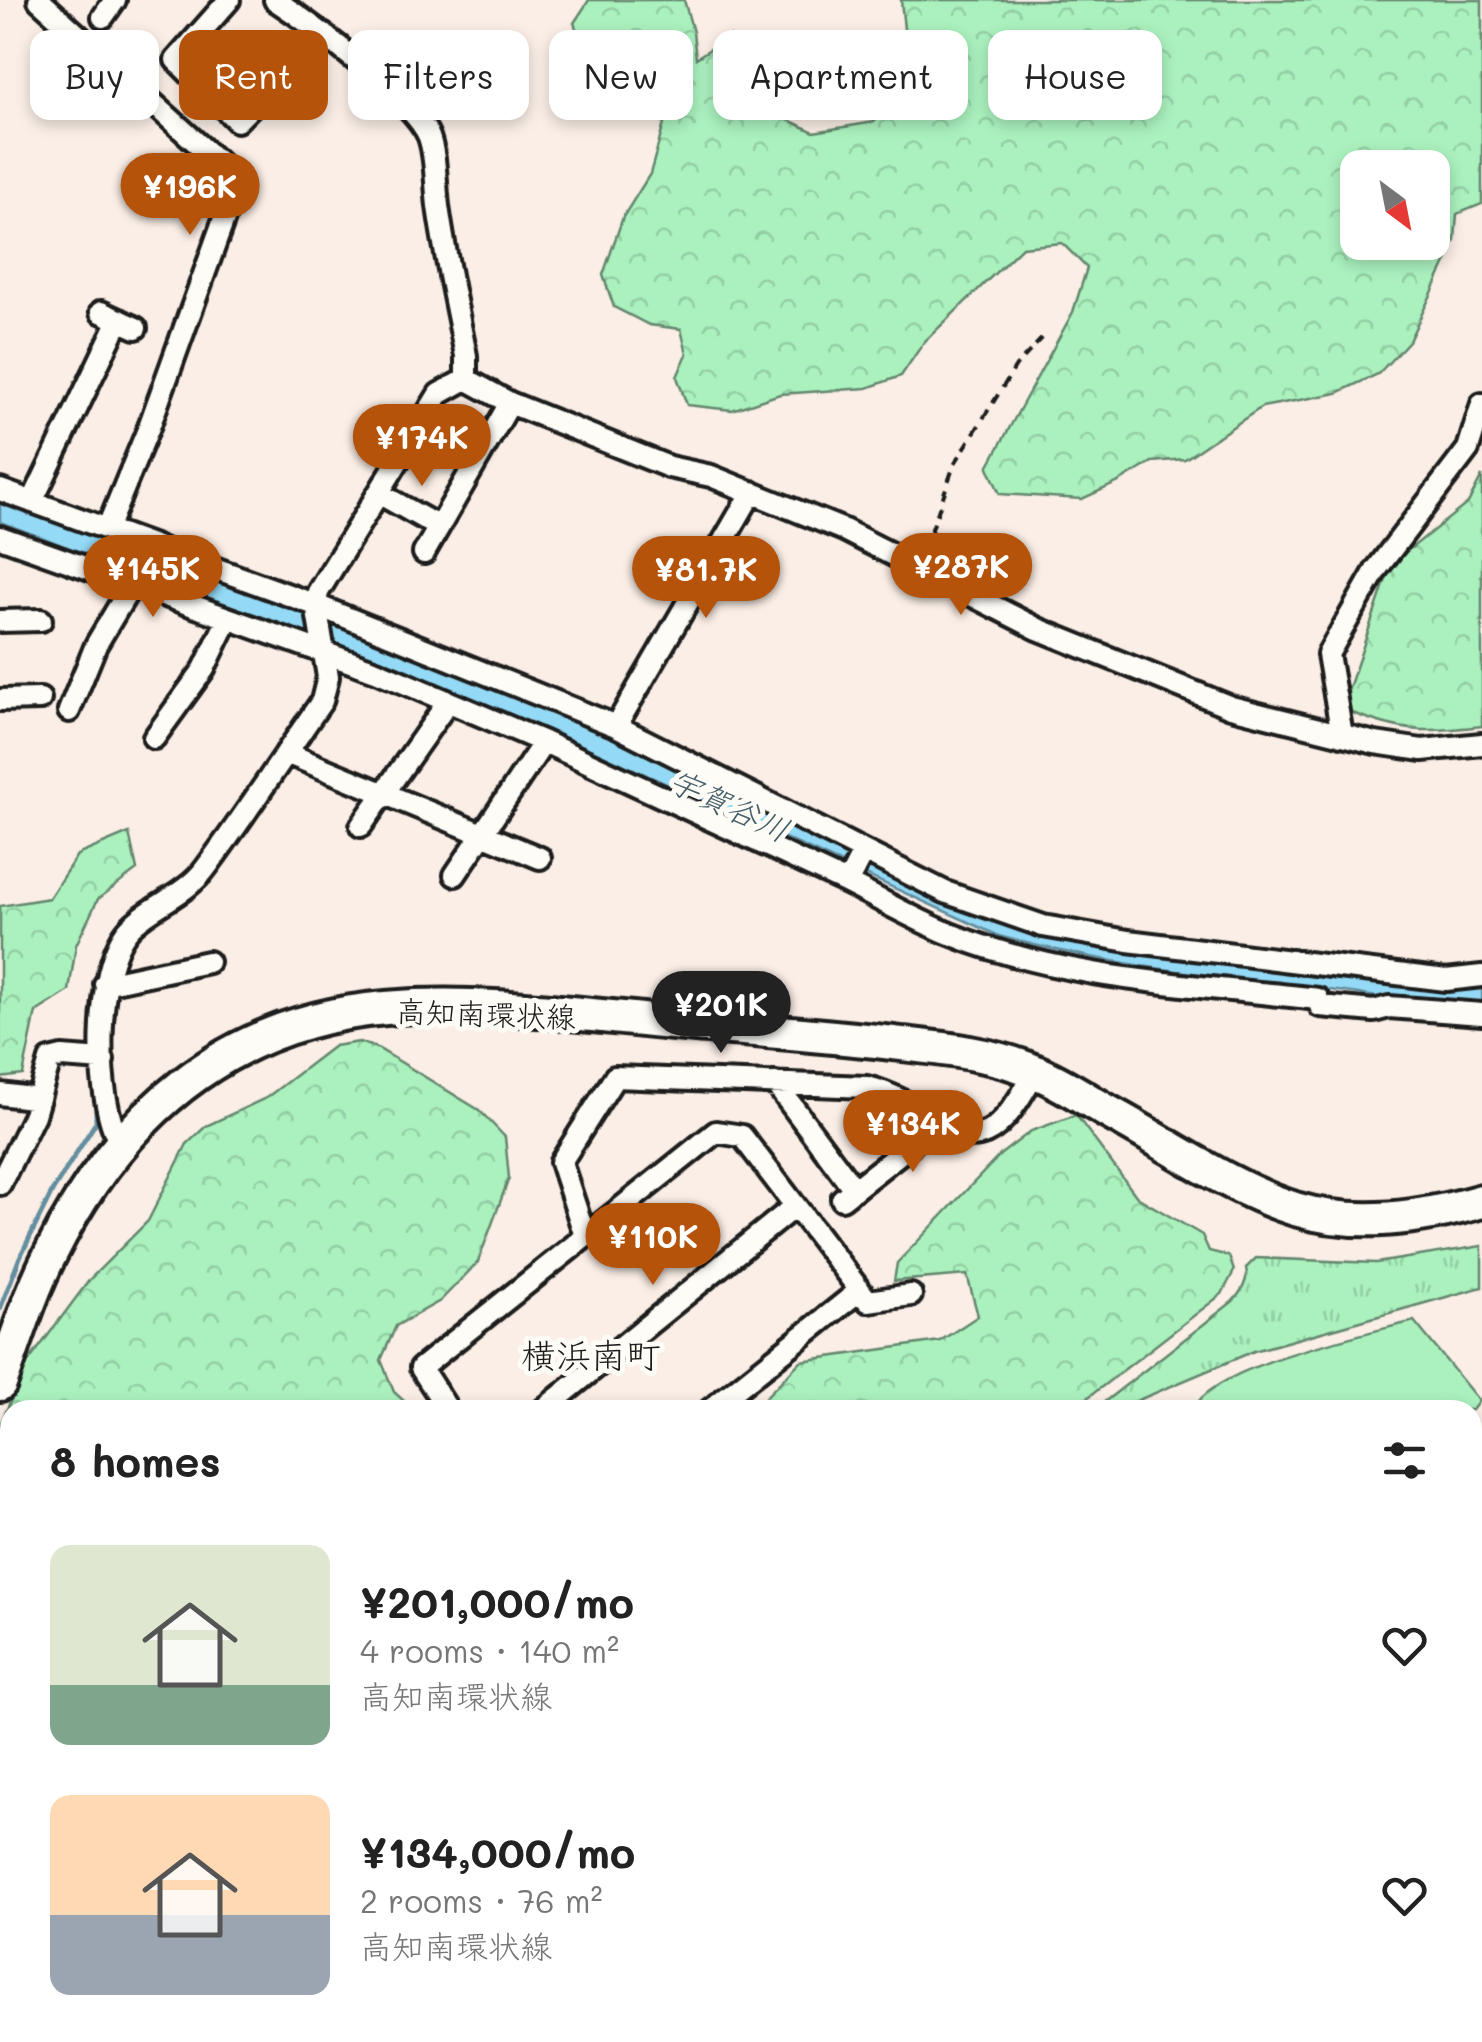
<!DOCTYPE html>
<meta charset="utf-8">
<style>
:root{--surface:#fff;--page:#f2f2f2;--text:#222;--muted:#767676;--accent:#b45309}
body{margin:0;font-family:Mali,"Klee One",sans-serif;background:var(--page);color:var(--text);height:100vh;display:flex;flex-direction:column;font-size:38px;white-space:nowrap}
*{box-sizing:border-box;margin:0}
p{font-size:32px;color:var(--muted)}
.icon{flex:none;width:55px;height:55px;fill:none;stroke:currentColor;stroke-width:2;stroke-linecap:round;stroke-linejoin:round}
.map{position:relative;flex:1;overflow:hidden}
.sheet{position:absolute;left:0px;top:1400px;width:1482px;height:642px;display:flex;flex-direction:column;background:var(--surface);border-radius:30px 30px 0 0;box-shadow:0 5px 15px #0003}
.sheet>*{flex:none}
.banner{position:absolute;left:30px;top:30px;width:1422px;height:90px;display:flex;gap:20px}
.needle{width:65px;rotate:148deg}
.controls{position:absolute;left:1340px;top:150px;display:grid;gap:20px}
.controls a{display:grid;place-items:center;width:110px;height:110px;border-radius:20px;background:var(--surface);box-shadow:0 5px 15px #0003;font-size:50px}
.price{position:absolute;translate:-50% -85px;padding:0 22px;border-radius:35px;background:var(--accent);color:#fff;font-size:32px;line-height:65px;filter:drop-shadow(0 2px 5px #0008)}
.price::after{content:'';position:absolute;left:50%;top:60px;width:30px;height:22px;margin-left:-15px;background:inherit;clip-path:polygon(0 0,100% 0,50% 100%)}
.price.on{background:#222;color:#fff}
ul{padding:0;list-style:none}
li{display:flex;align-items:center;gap:30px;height:250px;padding:0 50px}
li span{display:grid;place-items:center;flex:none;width:280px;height:200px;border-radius:20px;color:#555}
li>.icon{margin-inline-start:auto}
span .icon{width:120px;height:120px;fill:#fffc;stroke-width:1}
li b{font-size:42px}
h2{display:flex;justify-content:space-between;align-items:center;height:120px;padding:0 50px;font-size:42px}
.pill{padding:0 35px;border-radius:20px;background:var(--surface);box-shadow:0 5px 15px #0003;font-size:35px;line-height:90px}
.pill.on{background:var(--accent);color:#fff}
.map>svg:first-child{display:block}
.grass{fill:url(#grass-tufts);stroke:#63866d;stroke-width:2.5}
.forest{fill:url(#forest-crowns);stroke:#63866d;stroke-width:2.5;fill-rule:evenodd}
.pitch{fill:#aaf1be;stroke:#63866d;stroke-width:2.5}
.water{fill:#94daf6;stroke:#648e9f;stroke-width:2.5}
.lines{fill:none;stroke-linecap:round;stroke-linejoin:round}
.stream{stroke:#648e9f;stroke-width:5}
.building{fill:#eeb8a2;stroke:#1c1c1c;stroke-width:2.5;filter:url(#shadow)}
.street-casing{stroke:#1c1c1c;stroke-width:28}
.primary-casing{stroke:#1c1c1c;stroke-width:40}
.path{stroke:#1c1c1c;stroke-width:4;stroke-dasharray:10 8;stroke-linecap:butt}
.street{stroke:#fdfcf7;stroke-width:20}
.primary{stroke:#fdfcf7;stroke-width:32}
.labels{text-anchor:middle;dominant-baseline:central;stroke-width:10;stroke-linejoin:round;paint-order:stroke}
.street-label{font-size:30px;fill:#1c1c1c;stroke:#fdfcf7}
.water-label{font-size:32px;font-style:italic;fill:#465e68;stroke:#fdfcf7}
.quarter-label{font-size:35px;fill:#1c1c1c;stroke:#fdfcf7}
</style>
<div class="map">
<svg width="1482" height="2042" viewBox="0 0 1482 2042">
<defs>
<pattern id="grass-tufts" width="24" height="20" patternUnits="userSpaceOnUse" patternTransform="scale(2.5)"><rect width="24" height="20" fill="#aaf1be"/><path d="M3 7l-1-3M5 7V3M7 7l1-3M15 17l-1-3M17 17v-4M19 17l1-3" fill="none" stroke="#92cea3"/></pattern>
<pattern id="forest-crowns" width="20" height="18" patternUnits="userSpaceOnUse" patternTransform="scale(2.5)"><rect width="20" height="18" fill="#aaf1be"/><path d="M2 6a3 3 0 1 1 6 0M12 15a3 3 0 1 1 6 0" fill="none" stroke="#92cea3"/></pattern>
<filter id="shadow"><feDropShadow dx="-9" dy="9" stdDeviation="0" flood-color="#0004"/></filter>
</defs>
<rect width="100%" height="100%" fill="#faeee6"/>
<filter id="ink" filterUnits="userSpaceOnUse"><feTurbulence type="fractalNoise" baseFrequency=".01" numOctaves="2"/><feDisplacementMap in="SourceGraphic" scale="20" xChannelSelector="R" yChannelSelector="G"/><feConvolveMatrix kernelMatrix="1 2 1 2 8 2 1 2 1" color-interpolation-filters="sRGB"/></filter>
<g filter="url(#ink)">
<path class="grass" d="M1482,1246v41l-228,64 -139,59h-13l1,-7 129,-101c9,-9 17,-22 14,-34l10,-10 120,5z
M531,2033h428l-8,9h-414z"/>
<path class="forest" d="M589,0h95l9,32 3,26 34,-22 50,80 34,16 60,-10 26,-26 7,-38 -6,-58h581v204l-25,10 -2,26 -8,21 -38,80 -31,33 -41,19 -75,14 -77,52 -33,3 -33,20 -37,17 -82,-5 -12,-27 85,-155 14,-44 -25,-25 -40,4 -98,95 -23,34 -34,12 -87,6 -48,16 -45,-5 -10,-28 10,-23 -6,-25 -32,-4 -35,-18 -11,-32 20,-58 27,-43 17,-61 -14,-33 -22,-17 -45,-9 -12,-31zM1358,168h74v74h-74z
M1482,476v250c-55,7 -79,7 -132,-14l-2,-21 43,-127 77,-61z
M129,833l8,37 -39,29 -22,46 -7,46 -33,21 -13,63 -23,3v-172l49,-8 28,-43z
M359,1042l20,7 100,61 26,27 4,41 -31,84 -38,39 -44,25 -15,34 13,32 20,18h-404v144l-10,-8v-121l26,-60 64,-86 58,-58 39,-77 19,-18 60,-28 68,-52z
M1076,1115l61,82 65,38 7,16 20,5 5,15 -12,23 -145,112 3,4h-327l48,-49 139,-20 38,-25 -11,-41 -73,6 3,-18 104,-109 30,-23z"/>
<path class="pitch" d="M1414,1321l65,80 -7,9h-279c19,-45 173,-76 221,-89z
M629,2033h113l-6,9h-100z"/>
<path class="water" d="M0,501l456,168 108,45 378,184 61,25 60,17 69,13 296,36 38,1 16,-3v16c-51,6 -108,-8 -160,-14 -109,-13 -217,-24 -323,-53l-442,-202 -108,-45 -449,-167z"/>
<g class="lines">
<path class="stream" d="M0,1309l20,-52 33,-67 43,-68v-28
M0,1551l10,8
M483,2032l1,1
M518,2035l9,1 5,6"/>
</g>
<path class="building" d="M1482,1440v76l-10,11v-75z
M1472,1573l10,7v82l-7,9 7,6v20l-10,11z"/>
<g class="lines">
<defs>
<path id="street" d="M39,0l180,163 11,24 -6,32 -75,208 -42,102
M229,0l-53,60 61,61 86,-87
M275,0c35,23 140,101 154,137 8,22 6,53 10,76 7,48 18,95 27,143v23
M103,17l12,-17
M101,312l35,16
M466,379l44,24 159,64 42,9 133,54 194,99 193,78 144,36 47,7 60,-6
M0,490l316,115 300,121 329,166 98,34 85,15 318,39 36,-4
M380,494l59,33
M32,502l87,-182
M0,537l376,134 168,71 303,141 16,-31
M424,553l86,-150
M0,621l41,-1
M0,700l40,-1
M69,711l27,-66 35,-59
M616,726l136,-234
M1342,735l-14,-81 48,-84 92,-121 14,-45
M154,738l50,-69 24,-50
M286,753l254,105
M361,826l87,-124
M455,875l89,-133
M847,883c34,17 68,37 103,51 116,47 245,51 368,65l2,7 54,5 15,-4 93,7
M105,984l103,-22
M775,1083l79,106
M0,1094l39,5
M120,1143c-26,-44 -26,-172 8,-213 18,-22 57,-34 77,-61 41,-55 78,-112 117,-168l6,-24 -12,-72 2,-13 121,-198 27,-15
M0,1184l34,-69 16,-55 12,-3 41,3
M842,1199l70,-55 -8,-14
M585,1236l-24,-74 54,-85 252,10c84,21 104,107 168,-16
M448,1410l-27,-42 295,-236 26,4 126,165 43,-6
M543,1410l252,-204
M710,1410l149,-119
M0,1565l10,7
M0,1696l10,9
M1472,1761l10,-11
M0,1842l10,9
M1472,1844l10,8
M0,1903l10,21
M1472,1903l10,8
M55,2032l3,10
M137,2032l3,10
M321,2032l10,10
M466,2032l11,10
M501,2032l2,10
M1079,2032l11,10
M238,2042l9,-10
M972,2042l8,-10
M1237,2042l8,-10
M1369,2042l8,-10"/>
<path id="primary" d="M0,1384c16,-43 29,-88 50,-129 69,-140 176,-234 336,-247 102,-9 208,9 310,17 69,6 138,11 206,19 45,5 92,10 134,28 27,11 51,28 76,42 59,32 119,75 183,95 62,19 127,9 187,-8"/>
</defs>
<use href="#street" class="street-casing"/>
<use href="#primary" class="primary-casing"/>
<path class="path" d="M925,549l29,-84 62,-99 29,-31
M1472,1876l10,8
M623,2032l7,10
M755,2042l-3,-3 3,-7
M823,2042l9,-10"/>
<use href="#street" class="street"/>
<use href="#primary" class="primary"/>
</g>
</g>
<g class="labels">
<g class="street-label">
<text transform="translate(486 1013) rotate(2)">高知南環状線</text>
</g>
<g class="water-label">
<text transform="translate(730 804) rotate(25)">宇賀谷川</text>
</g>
<g class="quarter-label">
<text x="591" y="1354">横浜南町</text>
</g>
</g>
</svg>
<div class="controls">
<a><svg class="needle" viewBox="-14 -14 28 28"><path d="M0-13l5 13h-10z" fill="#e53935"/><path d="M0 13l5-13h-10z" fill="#767676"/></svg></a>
</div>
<b class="price" style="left:190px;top:238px">¥196K</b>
<b class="price" style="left:422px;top:489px">¥174K</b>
<b class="price" style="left:961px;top:618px">¥287K</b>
<b class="price" style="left:153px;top:620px">¥145K</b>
<b class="price" style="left:706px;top:621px">¥81.7K</b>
<b class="price on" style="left:721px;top:1056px">¥201K</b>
<b class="price" style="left:913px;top:1175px">¥134K</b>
<b class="price" style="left:653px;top:1288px">¥110K</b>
<div class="banner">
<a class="pill">Buy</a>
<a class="pill on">Rent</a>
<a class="pill">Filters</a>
<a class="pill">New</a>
<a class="pill">Apartment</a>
<a class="pill">House</a>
</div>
<section class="sheet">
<h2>8 homes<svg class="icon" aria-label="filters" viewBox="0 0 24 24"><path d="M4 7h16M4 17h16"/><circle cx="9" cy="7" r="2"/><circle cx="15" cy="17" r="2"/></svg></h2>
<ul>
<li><span style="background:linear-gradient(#dfe7d0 70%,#7fa58c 0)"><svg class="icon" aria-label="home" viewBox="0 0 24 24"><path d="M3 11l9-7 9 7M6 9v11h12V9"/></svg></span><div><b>¥201,000/mo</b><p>4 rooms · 140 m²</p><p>高知南環状線</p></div><svg class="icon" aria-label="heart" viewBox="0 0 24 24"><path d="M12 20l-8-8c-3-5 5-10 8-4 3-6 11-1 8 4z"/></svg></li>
<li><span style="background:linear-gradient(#ffd9b3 60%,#9aa5b1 0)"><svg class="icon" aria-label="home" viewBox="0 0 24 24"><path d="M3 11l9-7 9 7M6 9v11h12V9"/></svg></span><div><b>¥134,000/mo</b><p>2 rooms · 76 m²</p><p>高知南環状線</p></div><svg class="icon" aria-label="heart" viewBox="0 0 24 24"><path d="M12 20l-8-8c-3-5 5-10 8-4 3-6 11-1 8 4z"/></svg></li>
</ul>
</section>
</div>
